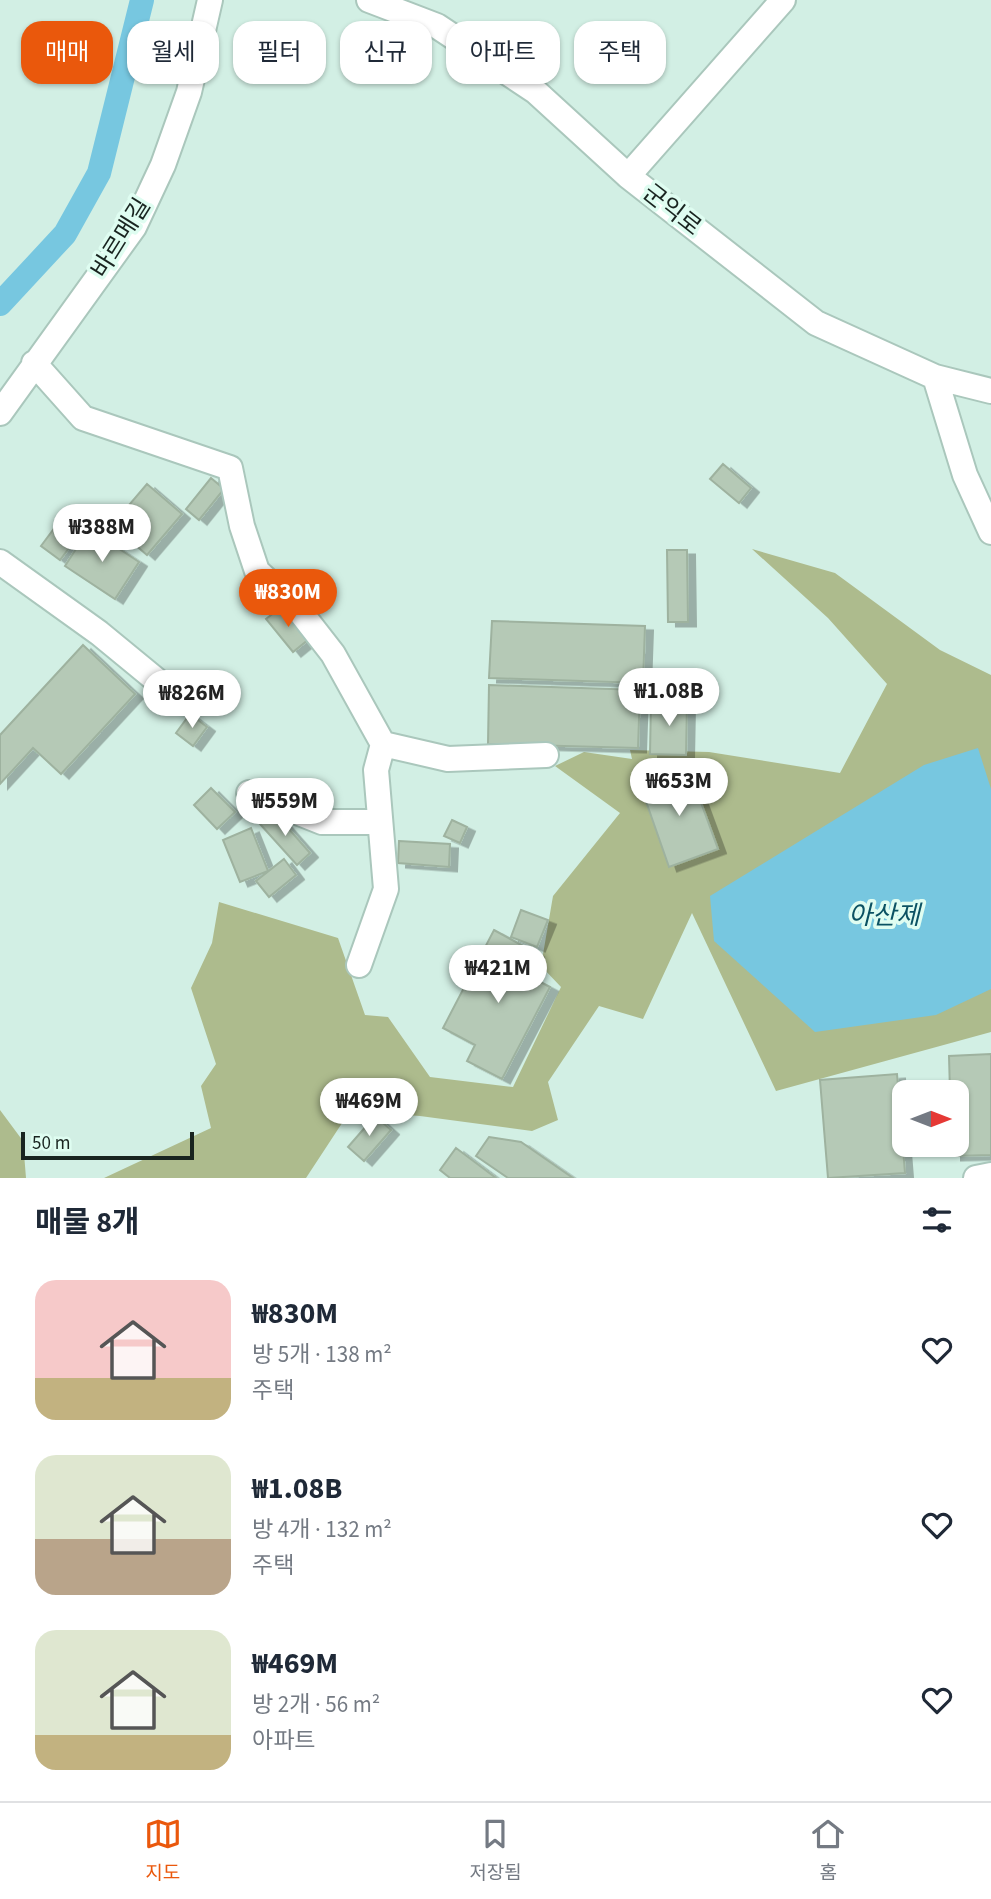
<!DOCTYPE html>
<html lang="ko">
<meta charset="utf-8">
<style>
:root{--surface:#fff;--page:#f6f6f7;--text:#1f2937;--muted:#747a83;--line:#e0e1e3;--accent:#ea580c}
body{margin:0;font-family:"Source Sans 3","Noto Sans KR",sans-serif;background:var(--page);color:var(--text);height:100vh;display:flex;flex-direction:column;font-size:26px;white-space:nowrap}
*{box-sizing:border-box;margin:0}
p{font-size:23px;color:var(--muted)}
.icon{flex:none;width:38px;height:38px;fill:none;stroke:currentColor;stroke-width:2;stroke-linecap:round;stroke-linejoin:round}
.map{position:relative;height:1178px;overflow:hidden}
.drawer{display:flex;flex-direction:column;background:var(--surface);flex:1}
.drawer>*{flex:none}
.guide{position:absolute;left:21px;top:21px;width:950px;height:63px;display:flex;gap:14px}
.needle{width:46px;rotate:90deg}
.controls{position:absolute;left:892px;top:1080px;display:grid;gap:14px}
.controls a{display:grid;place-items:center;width:77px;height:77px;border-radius:14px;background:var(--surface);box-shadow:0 2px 5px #0004;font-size:35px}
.scale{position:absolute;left:21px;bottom:18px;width:173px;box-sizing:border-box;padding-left:7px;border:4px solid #192420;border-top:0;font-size:19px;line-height:24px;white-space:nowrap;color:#192420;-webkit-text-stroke:5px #dffdf1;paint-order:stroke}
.price{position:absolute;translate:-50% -60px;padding:0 16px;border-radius:24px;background:#fff;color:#222;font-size:23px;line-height:46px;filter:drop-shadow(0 2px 4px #0008)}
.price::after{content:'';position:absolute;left:50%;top:42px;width:21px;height:16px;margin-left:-10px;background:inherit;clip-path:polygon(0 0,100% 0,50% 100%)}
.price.active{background:var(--accent);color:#fff}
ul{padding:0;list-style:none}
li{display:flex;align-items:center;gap:21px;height:175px;padding:0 35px}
li span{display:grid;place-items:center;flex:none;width:196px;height:140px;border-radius:21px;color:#555}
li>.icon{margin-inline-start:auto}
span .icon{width:84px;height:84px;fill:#fffc;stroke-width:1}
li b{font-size:30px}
h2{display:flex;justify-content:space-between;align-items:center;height:84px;padding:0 35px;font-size:30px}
.tag{padding:0 24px;border-radius:21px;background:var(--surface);box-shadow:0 2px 5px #0004;font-size:24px;line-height:63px}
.tag.active{background:var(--accent);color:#fff}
.tab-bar{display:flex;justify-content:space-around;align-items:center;height:98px;border-top:2px solid var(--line);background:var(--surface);font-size:19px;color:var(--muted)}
.tab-bar a{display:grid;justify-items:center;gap:4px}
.tab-bar .active{color:var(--accent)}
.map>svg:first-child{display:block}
.green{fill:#adbb8d}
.water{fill:#77c7e0}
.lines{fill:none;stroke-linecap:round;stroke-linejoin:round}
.canal{stroke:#77c7e0;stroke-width:24}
.building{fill:#b5c9b6;stroke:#9eb29f;stroke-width:2;filter:url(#shadow)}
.minor-casing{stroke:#aac7bc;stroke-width:28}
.minor{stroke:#fff;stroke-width:24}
.labels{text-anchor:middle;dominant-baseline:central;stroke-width:7;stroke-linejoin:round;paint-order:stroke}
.street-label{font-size:24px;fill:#192420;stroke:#dffdf1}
.water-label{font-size:26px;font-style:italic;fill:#0b5263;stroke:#dffdf1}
</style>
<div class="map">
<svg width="991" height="1178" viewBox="0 0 991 1178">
<defs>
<filter id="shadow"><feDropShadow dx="8" dy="4.5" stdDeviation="0" flood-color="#0004"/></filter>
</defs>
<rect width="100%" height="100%" fill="#d2efe4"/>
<path class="green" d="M752,549l83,24 105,77 51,25v357l-215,59 -84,-178 -49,106 -44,-13 -51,76 10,38 -26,11 -112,-15 -70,-5 -44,67h-202l107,-50 -10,-42 15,-22 -25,-76 21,-45 7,-41 119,36 27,77 23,2 42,60 83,10 48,-100 -20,-21 12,-70 67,-83 -65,-47 29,-14 48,7 -2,-9 79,2 131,21 47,-89 -59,-66z
M0,1110l23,31 3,37h-26z"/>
<path class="water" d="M978,748l13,41v200l-55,26 -121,17 -101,-91 -4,-45 214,-131z"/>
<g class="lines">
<path class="canal" d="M0,304l65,-70 34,-61 43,-173"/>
</g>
<path class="building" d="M723,464l28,24 -12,15 -29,-24z
M211,478l13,11 -25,31 -13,-11z
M147,484l35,30 -35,41 -35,-30z
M56,526l19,14 -15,20 -19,-14z
M89,529l50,33 -24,37 -50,-33z
M667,550h20l1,72h-20z
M283,606l26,33 -16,13 -27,-33z
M492,621l153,5 -2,57 -154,-5z
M83,645l52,49 -74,80 -28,-26 -33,36v-49z
M489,685l151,5 -2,58 -150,-4z
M651,702h36l-1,53 -36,-1z
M190,714l17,13 -14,19 -17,-13z
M689,770l29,79 -49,18 -28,-80z
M211,788l24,24 -18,17 -23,-24z
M274,812l36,41 -13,12 -37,-41z
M452,820l15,7 -7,16 -16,-7z
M251,828l17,43 -28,11 -17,-42z
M399,841l51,3 -1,23 -51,-4z
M284,859l12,16 -27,22 -13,-16z
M521,910l27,10 -11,27 -26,-10z
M494,930l42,23 -11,21 25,13 -48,92 -35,-18 8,-16 -32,-17z
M991,1054v101l-38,1v-12h4v-52h-7l-1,-36z
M897,1074l8,99 -77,5 -8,-98z
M375,1116l16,14 -27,31 -16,-14z
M489,1137l32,5 52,36h-65l-32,-22z
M456,1148l40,30h-46l-10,-8z"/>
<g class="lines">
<defs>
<path id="minor" d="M369,0l68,26 98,65 93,85 188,147 119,54 56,14
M628,176l155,-176
M34,363l49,55 147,50 12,58 15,45 41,38 35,45 50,90 -7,26 10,119 -27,76
M935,377l30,98 26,57
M0,413l134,-186 29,-62 26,-73 21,-92
M0,562l99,71 73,60
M383,744l65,15 98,-4
M249,793l73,29h57
M976,1178l15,-3"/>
</defs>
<use href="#minor" class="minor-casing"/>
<use href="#minor" class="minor"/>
</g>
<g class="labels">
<g class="street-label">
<text transform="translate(672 210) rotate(38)">군익로</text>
<text transform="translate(121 238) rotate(-58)">바르메길</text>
</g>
<g class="water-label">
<text x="884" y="915">아산제</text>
</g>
</g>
</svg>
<div class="controls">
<a><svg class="needle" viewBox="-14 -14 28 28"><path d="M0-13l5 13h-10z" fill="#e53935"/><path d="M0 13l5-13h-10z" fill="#747a83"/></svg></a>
</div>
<div class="scale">50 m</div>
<b class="price" style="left:102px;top:564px">₩388M</b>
<b class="price active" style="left:288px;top:629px">₩830M</b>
<b class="price" style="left:669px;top:728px">₩1.08B</b>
<b class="price" style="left:192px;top:730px">₩826M</b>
<b class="price" style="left:679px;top:818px">₩653M</b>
<b class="price" style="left:285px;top:838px">₩559M</b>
<b class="price" style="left:498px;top:1005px">₩421M</b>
<b class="price" style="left:369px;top:1138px">₩469M</b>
<div class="guide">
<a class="tag active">매매</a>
<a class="tag">월세</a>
<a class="tag">필터</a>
<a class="tag">신규</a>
<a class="tag">아파트</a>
<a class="tag">주택</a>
</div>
</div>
<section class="drawer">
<h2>매물 8개<svg class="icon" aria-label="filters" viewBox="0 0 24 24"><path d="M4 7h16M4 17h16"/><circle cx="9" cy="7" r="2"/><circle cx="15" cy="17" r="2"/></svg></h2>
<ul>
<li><span style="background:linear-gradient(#f6c9c9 70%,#c2b280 0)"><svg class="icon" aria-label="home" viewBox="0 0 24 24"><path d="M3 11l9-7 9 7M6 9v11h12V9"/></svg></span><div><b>₩830M</b><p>방 5개 · 138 m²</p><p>주택</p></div><svg class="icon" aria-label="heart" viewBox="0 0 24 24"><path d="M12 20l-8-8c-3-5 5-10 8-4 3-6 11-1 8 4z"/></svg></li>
<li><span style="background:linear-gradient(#dfe7d0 60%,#b9a48a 0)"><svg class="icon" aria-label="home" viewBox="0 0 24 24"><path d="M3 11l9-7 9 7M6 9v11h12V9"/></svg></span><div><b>₩1.08B</b><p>방 4개 · 132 m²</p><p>주택</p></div><svg class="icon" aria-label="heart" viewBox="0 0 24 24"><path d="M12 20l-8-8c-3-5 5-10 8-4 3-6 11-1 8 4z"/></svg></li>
<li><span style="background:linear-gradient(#dfe7d0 75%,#c2b280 0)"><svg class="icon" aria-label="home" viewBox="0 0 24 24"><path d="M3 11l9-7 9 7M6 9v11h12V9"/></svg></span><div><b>₩469M</b><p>방 2개 · 56 m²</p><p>아파트</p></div><svg class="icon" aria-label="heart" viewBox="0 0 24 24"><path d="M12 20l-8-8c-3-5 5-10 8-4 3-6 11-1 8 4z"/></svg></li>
</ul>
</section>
<nav class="tab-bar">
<a class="active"><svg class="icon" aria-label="map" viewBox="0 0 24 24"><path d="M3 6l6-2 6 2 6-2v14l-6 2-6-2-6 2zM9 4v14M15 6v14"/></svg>지도</a>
<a><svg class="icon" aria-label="saved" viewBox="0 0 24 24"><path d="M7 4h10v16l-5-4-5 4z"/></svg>저장됨</a>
<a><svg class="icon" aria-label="home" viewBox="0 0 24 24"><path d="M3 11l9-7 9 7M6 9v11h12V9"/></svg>홈</a>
</nav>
